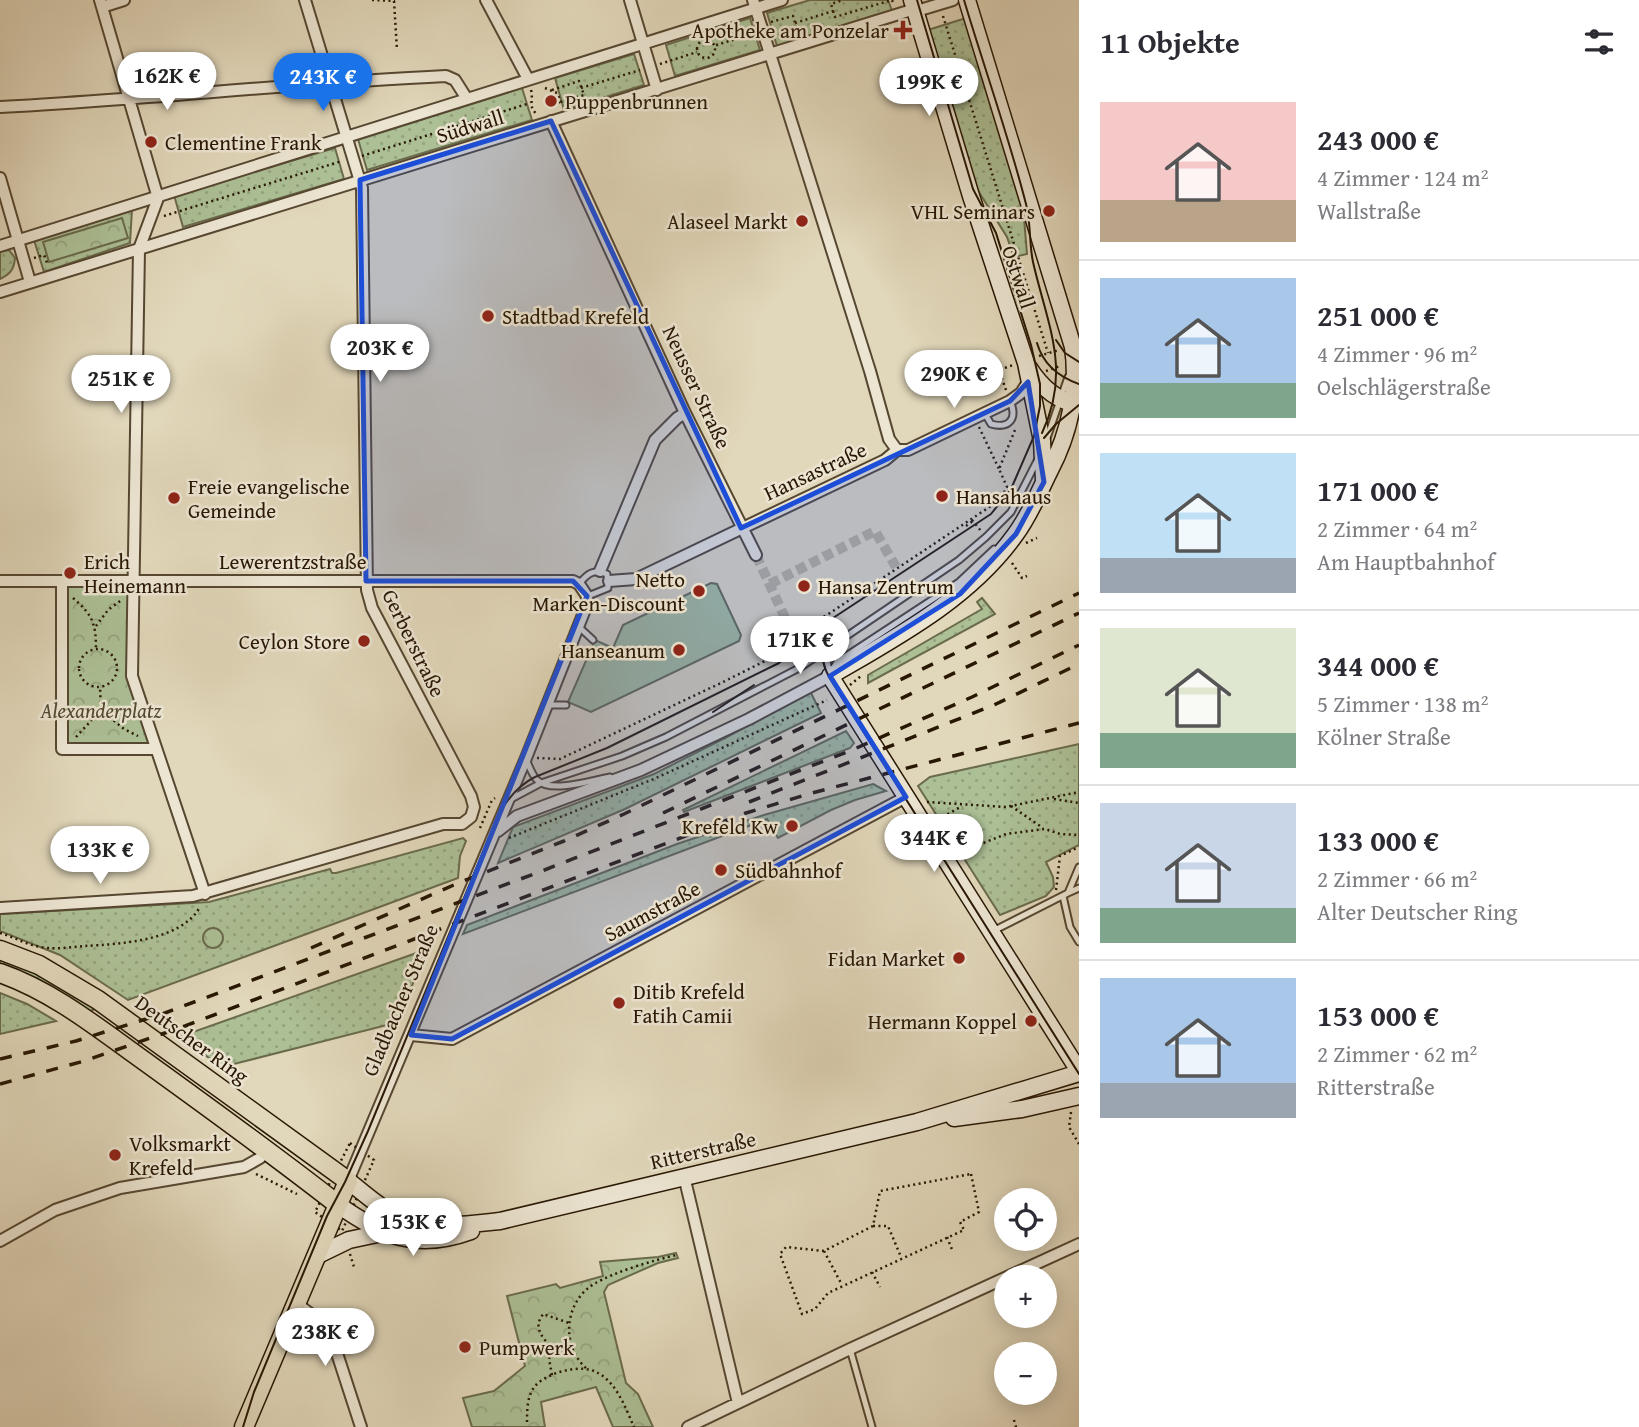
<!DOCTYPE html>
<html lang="de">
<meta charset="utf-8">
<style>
:root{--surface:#fff;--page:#f7f7f7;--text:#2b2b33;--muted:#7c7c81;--line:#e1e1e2;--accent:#1a73e8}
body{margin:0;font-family:"Gentium Book Plus",serif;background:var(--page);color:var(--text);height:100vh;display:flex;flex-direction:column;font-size:26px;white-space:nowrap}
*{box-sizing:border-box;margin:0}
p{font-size:23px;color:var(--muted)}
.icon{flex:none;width:38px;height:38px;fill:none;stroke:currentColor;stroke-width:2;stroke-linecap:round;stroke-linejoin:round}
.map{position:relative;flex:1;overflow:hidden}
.panel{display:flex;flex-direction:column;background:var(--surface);width:560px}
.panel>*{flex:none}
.controls{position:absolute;left:994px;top:1188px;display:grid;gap:14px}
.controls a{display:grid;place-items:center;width:63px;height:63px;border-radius:50%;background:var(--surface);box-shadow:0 4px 18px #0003;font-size:35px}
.price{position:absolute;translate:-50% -60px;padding:0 16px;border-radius:24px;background:#fff;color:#222;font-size:23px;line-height:46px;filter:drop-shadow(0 2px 4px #0008)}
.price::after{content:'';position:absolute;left:50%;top:42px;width:21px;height:16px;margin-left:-10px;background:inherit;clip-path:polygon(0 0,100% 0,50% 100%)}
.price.selected{background:var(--accent);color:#fff}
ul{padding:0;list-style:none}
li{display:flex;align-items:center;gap:21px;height:175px;padding:0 21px}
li+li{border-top:2px solid var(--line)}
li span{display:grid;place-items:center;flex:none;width:196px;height:140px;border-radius:0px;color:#555}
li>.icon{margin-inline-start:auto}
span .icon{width:84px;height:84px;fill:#fffc;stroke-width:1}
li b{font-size:30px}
h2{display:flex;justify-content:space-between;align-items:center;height:84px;padding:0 21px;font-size:30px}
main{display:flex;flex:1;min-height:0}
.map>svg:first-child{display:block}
.grass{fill:url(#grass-dots);stroke:#6a6b4c;stroke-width:2}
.park{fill:url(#park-crowns);stroke:#6a6b4c;stroke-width:2}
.garden{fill:#acbf95;stroke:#6a6b4c;stroke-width:2}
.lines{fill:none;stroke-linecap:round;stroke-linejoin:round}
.street-tunnel{stroke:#bcb195;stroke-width:10;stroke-dasharray:10 5;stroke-linecap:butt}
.lane-casing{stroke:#564731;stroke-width:9}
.street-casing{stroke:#564731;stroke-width:14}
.secondary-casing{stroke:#281703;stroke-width:19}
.primary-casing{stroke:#281703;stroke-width:21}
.path{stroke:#281703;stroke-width:2.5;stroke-dasharray:2 3.5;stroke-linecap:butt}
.lane{stroke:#ece5d2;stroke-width:5}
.street{stroke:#ece5d2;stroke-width:10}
.secondary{stroke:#ece5d2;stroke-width:16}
.primary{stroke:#e1d7ba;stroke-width:18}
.tram{stroke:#281703;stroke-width:2}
.rail{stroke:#281703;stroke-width:3.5;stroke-dasharray:12 12;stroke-linecap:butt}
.marked{fill:#1d4ed8;fill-opacity:0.2;stroke:#1d4ed8;stroke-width:5;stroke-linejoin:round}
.poi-dot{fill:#8f2418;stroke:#ece5d2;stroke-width:2.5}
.labels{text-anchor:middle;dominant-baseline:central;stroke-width:5;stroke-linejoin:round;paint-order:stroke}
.poi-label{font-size:21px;fill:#281703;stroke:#ece5d2;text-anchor:start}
.street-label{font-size:21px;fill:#281703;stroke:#ece5d2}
.park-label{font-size:21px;font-style:italic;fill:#50492f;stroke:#ece5d2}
</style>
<main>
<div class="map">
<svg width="1079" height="1427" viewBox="0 0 1079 1427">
<defs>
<pattern id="grass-dots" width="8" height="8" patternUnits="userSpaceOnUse" patternTransform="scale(1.75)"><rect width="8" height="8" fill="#acbf95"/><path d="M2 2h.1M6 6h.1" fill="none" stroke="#94a37f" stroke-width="1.8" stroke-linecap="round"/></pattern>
<pattern id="park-crowns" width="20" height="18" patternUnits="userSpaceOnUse" patternTransform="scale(1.75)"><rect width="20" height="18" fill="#acbf95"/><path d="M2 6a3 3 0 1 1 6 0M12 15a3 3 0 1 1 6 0" fill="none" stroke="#94a37f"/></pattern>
</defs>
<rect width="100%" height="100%" fill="#e1d7ba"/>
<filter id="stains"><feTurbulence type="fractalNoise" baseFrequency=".00286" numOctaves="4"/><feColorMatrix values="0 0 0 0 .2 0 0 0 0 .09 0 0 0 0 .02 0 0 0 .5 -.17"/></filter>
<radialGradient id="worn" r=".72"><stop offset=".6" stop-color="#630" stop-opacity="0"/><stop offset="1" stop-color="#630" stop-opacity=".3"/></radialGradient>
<path class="grass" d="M810,0h78l4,11 -115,35 -10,-33z
M750,18l10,32 -85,26 -9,-31z
M966,18l53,174 5,26 3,36 -13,3 -7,-20 -30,-48 -49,-159z
M634,54l10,31 -80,25 -9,-32z
M522,88l10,32 -165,50 -9,-31z
M335,148l9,31 -161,48 -9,-32z
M132,209l-2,34 -86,29 -10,-32z
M9,250l6,8c-1,12 -5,16 -15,21v-28z
M982,598l13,16 -127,69v-8l114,-66 -5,-7z
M810,691l11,22 -196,96 -127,54 15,-36 141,-53 73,-37z
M846,731l8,12 -4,5 -166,64 -1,-2z
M1079,744v101l-33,17 7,15 1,10 -8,9 -46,19 -82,-129 12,-9z
M873,784l13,7 -31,9 -24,10 -53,28 -11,-19 -304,115 4,-9 210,-81 87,-29z
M463,838l3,3 -6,15 -2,22 -330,122 -68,-45 -60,-24v-17l209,-12 121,-33 2,4h4z
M425,950l-26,72 -177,45 -43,-30z
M0,957l30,12 68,39 -8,3 -32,-20 -58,-25z
M0,993l27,11 29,17 -56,13z"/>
<path class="park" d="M122,218l6,20 -79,24 -6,-20z
M64,585h68l-1,92 23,71h-91z
M203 938a10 10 0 1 1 20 0a10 10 0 1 1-20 0Z
M676,1253l2,5 -20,5 -50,22 -4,7 22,91 12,11 15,33h-40l-17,-40 -55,15 4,25h-73l-9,-29 31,-7 31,-25 -18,-70 49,-12 4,4 43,-12 -3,-14 58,-5z"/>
<path class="garden" d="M711,583l6,1 24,51 -2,6 -148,71 -23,-10 27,-62 18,8 10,-23z"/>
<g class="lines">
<path class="street-tunnel" d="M756,555l36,78
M770,584l105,-53 21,36"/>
<defs>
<path id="lane" d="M985,414l6,10c18,5 27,-5 19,-23
M1046,441l22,-64
M579,584c8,-10 15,-16 28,-10l1,14 -20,8
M578,626l15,14
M832,670l5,-8 122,-80 35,-33
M830,673l-3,-11 7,-16
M547,705h19
M526,759c3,7 6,16 11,21 14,14 56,0 73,-3
M511,799l30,-16 81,-27 44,-19 135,-70 158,-107 27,-23 25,-25 27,-53
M1068,893l11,-5
M1063,896l7,31 9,15
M995,930l73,-37 11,-26
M850,1349l22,78"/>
<path id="street" d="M100,0l58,198 -19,51 -7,427 73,218
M486,0l42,79
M630,0l27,90
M753,0l117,371 19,68 8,11
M102,7l22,-7
M0,107c149,-8 297,-24 446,-31l9,4 12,19
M551,121l134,292 71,142
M0,178l30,104
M0,246l782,-246
M0,292l915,-283 5,1 33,-10
M600,571l55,-131 22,-22 8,-5
M0,581h573l6,3 8,12 -1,11 -60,151 -178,423
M62,581v168h94
M609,581l27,-2 249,-119 12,-10h11l102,-49 11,-8 7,-11
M498,831l19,-15 124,-46 108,-51 81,-43
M0,908l193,-12 250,-72h19l9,-7 3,-10 -3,-11 -99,-188 -5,-18 -5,-402 -57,-188
M411,1035l41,4 454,-242
M684,1176l54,227
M0,1241l55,-31 65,-22 124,-21 16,-9 7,-8
M296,1303l25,19 12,19 28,86
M688,1427l162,-78 229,-105"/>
<path id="secondary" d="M912,0l59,196 55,167 16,78 2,39
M967,0l106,347c6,41 -3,85 -23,123 -11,22 -20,45 -35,65 -46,64 -118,102 -185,141l249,395
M1029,368c12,19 27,33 50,37
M954,1118l68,-9 57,-13
M348,1181c14,10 28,24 44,32 32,18 73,12 108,8l417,-99 162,-49
M337,1204c45,32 79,47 134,27
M316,1256l33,-16 33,-7"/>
<path id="primary" d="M0,950l39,15 59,35 250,181 -104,246
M0,973c51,18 93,51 136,82 68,49 136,98 201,149"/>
</defs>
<use href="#lane" class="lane-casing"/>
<use href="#street" class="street-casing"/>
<use href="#secondary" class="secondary-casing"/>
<use href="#primary" class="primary-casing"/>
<path class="path" d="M372,0l22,1 3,49
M833,11l2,6 57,-17 2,5
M943,16l105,337
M771,22l22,-6 4,14 -22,6
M795,23l38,-12 -2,-7 12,-4
M697 49a9 9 0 1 1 18 0a9 9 0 1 1-18 0Z
M716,45l37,-11
M660,64l37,-12
M545,88l12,5 2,5v9
M581,88l59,-18
M531,90c3,10 -4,17 7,25
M552,90l27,-9 5,14 -24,7
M362,156l168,-53
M164,216l178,-55
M34,258l10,-3 4,10
M1039,356l20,-6
M1046,371l14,-5
M1006,390l-7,-20 14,-5
M979,427l20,42
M972,520l9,11
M966,526l7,-5
M1026,543l11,-5
M1012,563l10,15 5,-2
M73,598c20,17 23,26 23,52
M96,626l12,-16 15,-11
M79 668a19 19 0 1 1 38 0a19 19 0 1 1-38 0Z
M797,659l-10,-13 5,-13 35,-18 173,-115 7,-13 -8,-18 16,-39
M850,685l11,-9
M101,710l23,19 14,7
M76,737l25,-27 -1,-23
M537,758l23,1 163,-77 50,-25 14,-11
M1054,799l25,4
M927,802l79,5 73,-15
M1011,806l32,22
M938,820l24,-14
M480,828l12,-28 3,-2
M509,838l147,-60 171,-78
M958,853l48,-19 39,-5 15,5 19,1
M1056,890l4,-34 19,-9
M0,933c14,4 27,12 41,14 15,3 30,0 44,-1 35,-2 96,-5 115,-39
M1071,1112l-2,15 10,17
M350,1143l24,17 -32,71 -27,-19z
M256,1174l41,20
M971,1174l8,38 -19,10 4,8 -136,63 -13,16 -13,5 -22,-60 6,-7 38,4 49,-25 7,-35z
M873,1226h15l13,31
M947,1237l6,15
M824,1251l18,34
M350,1254l4,13
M872,1272l8,15
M552,1350l-12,-17 -2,-10 5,-9 26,9
M586,1368c-25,-22 -22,-66 8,-84 20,-12 60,-24 83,-29
M552,1375l-3,-16 3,-9 17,-7
M1014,1420l2,7
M527,1422c0,-13 0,-27 9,-37 13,-13 46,-22 62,-12 19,10 28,36 36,54"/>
<use href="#lane" class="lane"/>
<use href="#street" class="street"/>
<use href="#secondary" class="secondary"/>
<use href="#primary" class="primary"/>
<path class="tram" d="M964,0c20,67 45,137 62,204 5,19 3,39 7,58 14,62 39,108 9,171
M1056,340l9,13 14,9
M1037,343c6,21 22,34 42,41
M1044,438l12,-14 23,-19
M833,621c-13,17 -14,37 -4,56l250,397
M713,712l41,-27
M243,1427l11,-35 73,-176 18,-34 23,-51 129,-313c9,-18 20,-32 38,-41l72,-29 172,-85 51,-43 161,-106 20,-25 23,-53 6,-30v-22l-9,-39 -35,-112 -23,-44 -56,-189"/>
<path class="rail" d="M749,802l245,-97 85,-41
M663,813l416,-200
M311,948l145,-64 108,-43 60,-27 455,-221
M0,1059l76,-18 89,-28 382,-144 305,-119 120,-53 107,-52
M0,1084l84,-23 101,-35 561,-213 66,-20 267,-70"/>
</g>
<path class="marked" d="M551,121l190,407 269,-127 18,-19 16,100 -28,52 -56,60 -130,82 76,121 -454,242 -41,-4 176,-439 -14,-15h-207l-6,-401z"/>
<g class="poi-dot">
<path d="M899.5 19.5h7v7h7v7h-7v7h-7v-7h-7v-7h7z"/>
<circle cx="551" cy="101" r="7"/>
<circle cx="151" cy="142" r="7"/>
<circle cx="1049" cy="211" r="7"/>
<circle cx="802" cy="221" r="7"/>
<circle cx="488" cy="316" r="7"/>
<circle cx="942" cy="496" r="7"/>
<circle cx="174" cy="498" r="7"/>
<circle cx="70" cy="573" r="7"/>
<circle cx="804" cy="586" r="7"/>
<circle cx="699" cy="591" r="7"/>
<circle cx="364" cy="641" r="7"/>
<circle cx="679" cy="650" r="7"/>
<circle cx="792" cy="826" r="7"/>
<circle cx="721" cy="870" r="7"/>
<circle cx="959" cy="958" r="7"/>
<circle cx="619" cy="1003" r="7"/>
<circle cx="1031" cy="1021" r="7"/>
<circle cx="115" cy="1155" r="7"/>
<circle cx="465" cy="1347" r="7"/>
</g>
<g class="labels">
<g class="poi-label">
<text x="889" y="30" text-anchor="end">Apotheke am Ponzelar</text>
<text x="565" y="101">Puppenbrunnen</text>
<text x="165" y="142">Clementine Frank</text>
<text x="1035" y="211" text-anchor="end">VHL Seminars</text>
<text x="788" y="221" text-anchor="end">Alaseel Markt</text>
<text x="502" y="316">Stadtbad Krefeld</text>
<text x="188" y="486">Freie evangelische<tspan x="188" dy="24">Gemeinde</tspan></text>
<text x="956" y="496">Hansahaus</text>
<text x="84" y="561">Erich<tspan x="84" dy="24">Heinemann</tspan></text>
<text x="685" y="579" text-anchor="end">Netto<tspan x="685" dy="24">Marken-Discount</tspan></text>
<text x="818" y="586">Hansa Zentrum</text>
<text x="350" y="641" text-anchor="end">Ceylon Store</text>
<text x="665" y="650" text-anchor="end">Hanseanum</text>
<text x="778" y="826" text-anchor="end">Krefeld Kw</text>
<text x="735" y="870">Südbahnhof</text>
<text x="945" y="958" text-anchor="end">Fidan Market</text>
<text x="633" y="991">Ditib Krefeld<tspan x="633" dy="24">Fatih Camii</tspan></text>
<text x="1017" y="1021" text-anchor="end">Hermann Koppel</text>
<text x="129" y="1143">Volksmarkt<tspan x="129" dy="24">Krefeld</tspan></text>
<text x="479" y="1347">Pumpwerk</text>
</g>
<g class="street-label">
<text transform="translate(470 126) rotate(-17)">Südwall</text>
<text transform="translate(1019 277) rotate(72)">Ostwall</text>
<text transform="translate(697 387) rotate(65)">Neusser Straße</text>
<text transform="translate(815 471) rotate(-25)">Hansastraße</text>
<text x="293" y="561">Lewerentzstraße</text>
<text transform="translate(414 643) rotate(64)">Gerberstraße</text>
<text transform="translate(652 911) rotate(-28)">Saumstraße</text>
<text transform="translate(400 1000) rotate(-67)">Gladbacher Straße</text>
<text transform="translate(192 1039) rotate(36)">Deutscher Ring</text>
<text transform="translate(703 1150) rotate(-13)">Ritterstraße</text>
</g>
<g class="park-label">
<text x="101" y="710">Alexanderplatz</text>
</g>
</g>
<rect width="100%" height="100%" filter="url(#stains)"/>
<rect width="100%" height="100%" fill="url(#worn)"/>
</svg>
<div class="controls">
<a><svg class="icon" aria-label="locate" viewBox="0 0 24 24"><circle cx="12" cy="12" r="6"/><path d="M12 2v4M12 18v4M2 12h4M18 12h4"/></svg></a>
<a>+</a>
<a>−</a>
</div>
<b class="price" style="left:167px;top:112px">162K €</b>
<b class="price selected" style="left:323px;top:113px">243K €</b>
<b class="price" style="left:929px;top:118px">199K €</b>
<b class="price" style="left:380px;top:384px">203K €</b>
<b class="price" style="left:954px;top:410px">290K €</b>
<b class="price" style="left:121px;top:415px">251K €</b>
<b class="price" style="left:800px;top:676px">171K €</b>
<b class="price" style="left:934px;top:874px">344K €</b>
<b class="price" style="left:100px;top:886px">133K €</b>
<b class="price" style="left:413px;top:1258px">153K €</b>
<b class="price" style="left:325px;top:1368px">238K €</b>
</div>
<section class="panel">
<h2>11 Objekte<svg class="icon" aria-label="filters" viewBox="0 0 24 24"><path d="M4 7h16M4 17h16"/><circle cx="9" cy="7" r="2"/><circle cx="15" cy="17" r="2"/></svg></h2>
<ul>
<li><span style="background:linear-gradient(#f6c9c9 70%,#b9a48a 0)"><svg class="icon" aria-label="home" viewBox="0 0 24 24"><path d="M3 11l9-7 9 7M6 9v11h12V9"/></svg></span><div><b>243 000 €</b><p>4 Zimmer · 124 m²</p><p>Wallstraße</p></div></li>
<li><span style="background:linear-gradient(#a9c7e8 75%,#7fa58c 0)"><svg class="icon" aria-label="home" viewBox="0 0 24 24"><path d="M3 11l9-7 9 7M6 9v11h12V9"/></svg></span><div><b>251 000 €</b><p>4 Zimmer · 96 m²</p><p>Oelschlägerstraße</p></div></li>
<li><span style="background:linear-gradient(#bfe0f5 75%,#9aa5b1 0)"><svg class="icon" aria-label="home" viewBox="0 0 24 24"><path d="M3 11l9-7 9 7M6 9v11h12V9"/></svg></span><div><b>171 000 €</b><p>2 Zimmer · 64 m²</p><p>Am Hauptbahnhof</p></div></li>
<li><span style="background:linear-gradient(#dfe7d0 75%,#7fa58c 0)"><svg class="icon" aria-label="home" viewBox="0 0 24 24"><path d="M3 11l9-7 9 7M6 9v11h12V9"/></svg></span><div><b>344 000 €</b><p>5 Zimmer · 138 m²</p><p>Kölner Straße</p></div></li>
<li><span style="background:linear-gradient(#c9d6e8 75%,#7fa58c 0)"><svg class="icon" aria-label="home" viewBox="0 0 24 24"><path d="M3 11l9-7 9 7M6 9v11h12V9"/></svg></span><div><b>133 000 €</b><p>2 Zimmer · 66 m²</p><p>Alter Deutscher Ring</p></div></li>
<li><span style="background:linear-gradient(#a9c7e8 75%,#9aa5b1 0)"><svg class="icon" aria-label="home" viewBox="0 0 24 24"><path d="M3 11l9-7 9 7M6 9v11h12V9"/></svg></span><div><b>153 000 €</b><p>2 Zimmer · 62 m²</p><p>Ritterstraße</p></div></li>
</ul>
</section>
</main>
